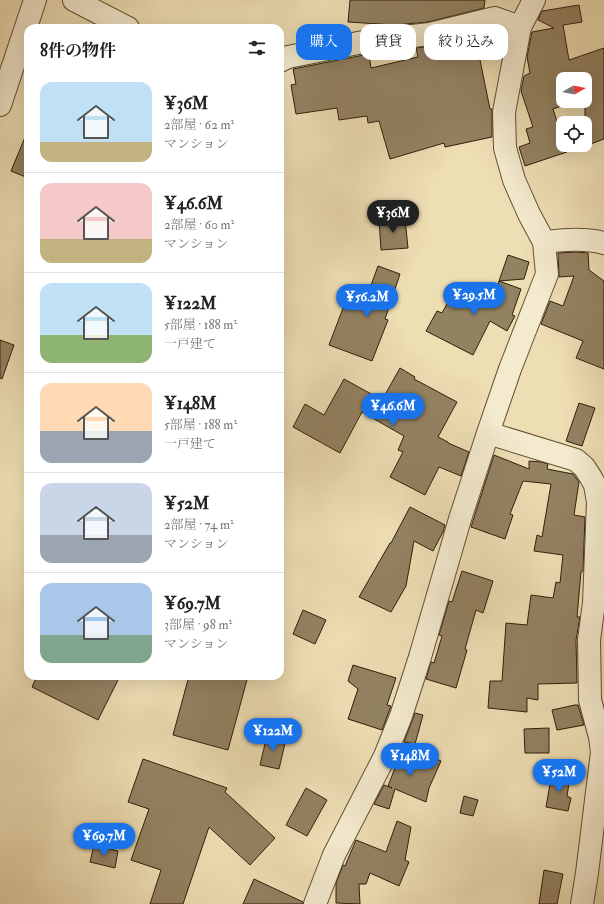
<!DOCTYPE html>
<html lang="ja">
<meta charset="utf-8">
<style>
:root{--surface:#fff;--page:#f6f6f6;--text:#222;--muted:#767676;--line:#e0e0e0;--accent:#1a73e8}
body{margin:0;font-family:"IM FELL Double Pica","Noto Serif JP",serif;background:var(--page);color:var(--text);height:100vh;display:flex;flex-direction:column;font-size:15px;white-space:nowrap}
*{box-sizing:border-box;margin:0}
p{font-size:13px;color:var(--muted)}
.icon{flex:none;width:22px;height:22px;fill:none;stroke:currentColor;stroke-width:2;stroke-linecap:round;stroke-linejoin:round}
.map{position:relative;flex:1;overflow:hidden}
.drawer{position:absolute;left:24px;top:24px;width:260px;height:656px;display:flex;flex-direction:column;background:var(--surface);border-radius:12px;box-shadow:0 4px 16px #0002}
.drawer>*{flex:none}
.hud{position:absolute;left:296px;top:24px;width:248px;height:36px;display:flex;gap:8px}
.needle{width:26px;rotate:81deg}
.controls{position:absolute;left:556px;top:72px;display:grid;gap:8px}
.controls a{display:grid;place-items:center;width:36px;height:36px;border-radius:8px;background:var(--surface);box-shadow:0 4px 16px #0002;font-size:20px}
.price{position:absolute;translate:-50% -34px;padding:0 9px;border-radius:14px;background:var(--accent);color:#fff;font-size:13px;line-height:26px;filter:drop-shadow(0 1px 2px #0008)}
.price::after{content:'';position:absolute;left:50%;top:24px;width:12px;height:9px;margin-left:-6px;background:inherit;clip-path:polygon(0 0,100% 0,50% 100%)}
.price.on{background:#222;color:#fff}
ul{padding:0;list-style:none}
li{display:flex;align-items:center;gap:12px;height:100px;padding:0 16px}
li+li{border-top:1px solid var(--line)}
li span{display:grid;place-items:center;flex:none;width:112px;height:80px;border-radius:12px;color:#555}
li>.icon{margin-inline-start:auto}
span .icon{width:48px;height:48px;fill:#fffc;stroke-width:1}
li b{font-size:17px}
h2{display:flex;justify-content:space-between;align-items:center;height:48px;padding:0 16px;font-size:17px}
.tag{padding:0 14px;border-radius:12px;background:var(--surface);box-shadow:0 4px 16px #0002;font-size:14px;line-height:36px}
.tag.on{background:var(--accent);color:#fff}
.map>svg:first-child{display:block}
.building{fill:#938262;stroke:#301f09}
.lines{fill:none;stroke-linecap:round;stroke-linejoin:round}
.minor-casing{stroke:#604f34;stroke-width:24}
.minor{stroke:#f4eace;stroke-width:22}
</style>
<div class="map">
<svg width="604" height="904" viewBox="0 0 604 904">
<rect width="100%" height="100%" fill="#eedeb4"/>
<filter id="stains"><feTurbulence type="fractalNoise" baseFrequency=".005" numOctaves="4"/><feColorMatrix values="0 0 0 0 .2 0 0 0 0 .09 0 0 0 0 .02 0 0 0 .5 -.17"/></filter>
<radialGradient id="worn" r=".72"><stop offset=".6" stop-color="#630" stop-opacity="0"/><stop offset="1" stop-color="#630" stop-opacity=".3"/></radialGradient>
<path class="building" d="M350,0h135l-1,8 -56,14 -33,3 -47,-3z
M579,5l3,17 -19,3 6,35 35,-12v91l-19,7v-67h-22v22h12l-22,8 10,32v4h1l3,7 -42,14 -6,-19 11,-4 -4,-14 7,-2 -12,-36 3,-15 6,-3 -3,-16 5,-25 22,-4 -16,-8 4,-9z
M494,31l10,4 1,1 -2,13 -24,6 11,54h2v28l-47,10 -1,-4 -54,16 -11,-38 -11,2 -1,-7 -28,4 -2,-12 -41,6 -5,-29 5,-1 -3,-15 76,-15 2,14 47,-11 -2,-9 17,-2z
M28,130v48l-17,-7z
M405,218l3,30 -27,2 -2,-30z
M575,252l13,1 1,17 15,11v88l-28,-11 7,-17 -42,-17 9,-23 13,5 11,-30 -15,1 -1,-24z
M508,255l21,7 -5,17 -25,2z
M378,266l22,8 -15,45 3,1 -16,41 -43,-16 16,-42 17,7z
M499,281l22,8 -9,26 3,1 -8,15 -17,-10 -17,34 -47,-24 11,-20 5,2 16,-29 34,19z
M0,340l14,5 -12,34 -2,-1z
M400,368l15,9 -1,2 43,23 -19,35 10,5v1l21,9 -8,24 -22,-9 -14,28 -35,-18 13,-25 -5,-2 6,-14 -42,-24 -22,41 -47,-26 12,-23 19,11 20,-36 38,21z
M579,403l16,5 -13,38 -16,-5z
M494,455l35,14v-8l12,1 7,2 -1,5 26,5 6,8 -5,33 11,2 -2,54 -2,1 -4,45h3l-4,23 1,43 -39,1v16l-11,-2v14l-39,-4 2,-27h12l4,-58 21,2 4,-30 22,3 3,-16 4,1 3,-28 -29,-4 3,-16 5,2 9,-53 -28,-3 -13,33 3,1 -8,24 -34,-12z
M410,507l35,18 -2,7 -10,19 -19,-10 -8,45 -15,26 -32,-15 31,-54h1z
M462,571l31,10 -10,32 -7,-3 -11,39 2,1 -11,38 -30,-9 5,-17 3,1 8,-27 -3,-1 10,-34 3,1z
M303,610l23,10 -11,24 -22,-10z
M353,665l43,13 -9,27 4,1 -9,24 -34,-11 10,-30 -10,-8z
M37,676h83l-22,44 -66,-33z
M189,676h59l-20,74 -55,-15z
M575,705h3l6,20 -27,5 -5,-20z
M415,713l8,2 -8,29 -11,-2z
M549,728v25h-24l-1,-24z
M267,735l19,4 -7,30 -19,-4z
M404,745l37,16 -12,27 -3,14 -31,-13 -6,20 -15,-5 10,-19 8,3 -4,-2z
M143,759l84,29 -2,4 50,46 -25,27 -41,-38 -26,77h-33l11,-34 -30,-10 18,-51 -21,-7z
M552,773l18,4 -3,19 4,2 -3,13 -22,-4z
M306,788l21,12 -20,36 -21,-11z
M464,796l14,4 -5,16 -13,-3z
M397,821l14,6 -6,33 4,2 -10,24 -29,-13 -4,11h-7l1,20 -24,-1v-20l7,-18 2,1 11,-26 30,12z
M94,845l24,6 -3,17 -25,-6z
M544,870l19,4 -6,30h-18z
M254,879l49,23v2h-60z"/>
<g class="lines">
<defs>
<path id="minor" d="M74,0l54,28
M280,61l8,-4 80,-16 62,-7 65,-16 25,9
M0,105l35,-105
M544,242c21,-2 40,-4 60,1
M488,433l88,27 8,7 6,9 5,9 3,17 -4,101 -5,37 1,60 10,37 2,15 -15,121 -5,31
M315,904l19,-49 51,-99 16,-40 19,-59 40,-138 28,-86 22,-64 37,-95 -3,-32 -15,-28 -15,-34 -9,-32 -1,-36 16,-85 14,-27"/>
</defs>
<use href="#minor" class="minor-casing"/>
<use href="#minor" class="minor"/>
</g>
<rect width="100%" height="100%" filter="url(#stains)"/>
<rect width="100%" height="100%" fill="url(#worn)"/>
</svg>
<div class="controls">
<a><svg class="needle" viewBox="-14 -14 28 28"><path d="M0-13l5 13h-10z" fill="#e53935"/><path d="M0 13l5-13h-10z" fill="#767676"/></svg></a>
<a><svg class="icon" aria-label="locate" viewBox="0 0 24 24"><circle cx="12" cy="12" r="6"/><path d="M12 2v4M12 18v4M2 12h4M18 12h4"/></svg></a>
</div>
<b class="price on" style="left:393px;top:234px">¥36M</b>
<b class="price" style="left:474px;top:316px">¥29.5M</b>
<b class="price" style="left:367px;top:318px">¥56.2M</b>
<b class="price" style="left:393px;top:427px">¥46.6M</b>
<b class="price" style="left:273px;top:752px">¥122M</b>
<b class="price" style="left:410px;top:777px">¥148M</b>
<b class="price" style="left:559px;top:793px">¥52M</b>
<b class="price" style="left:104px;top:857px">¥69.7M</b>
<div class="hud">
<a class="tag on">購入</a>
<a class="tag">賃貸</a>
<a class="tag">絞り込み</a>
</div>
<section class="drawer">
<h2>8件の物件<svg class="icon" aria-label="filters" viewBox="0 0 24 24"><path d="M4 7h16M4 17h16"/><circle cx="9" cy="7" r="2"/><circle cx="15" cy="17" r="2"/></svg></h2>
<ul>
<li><span style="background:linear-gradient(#bfe0f5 75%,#c2b280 0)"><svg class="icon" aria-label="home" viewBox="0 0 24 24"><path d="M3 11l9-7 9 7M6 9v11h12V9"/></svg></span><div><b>¥36M</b><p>2部屋 · 62 m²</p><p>マンション</p></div></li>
<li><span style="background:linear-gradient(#f6c9c9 70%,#c2b280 0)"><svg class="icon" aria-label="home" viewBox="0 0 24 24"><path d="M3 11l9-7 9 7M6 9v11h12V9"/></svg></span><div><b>¥46.6M</b><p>2部屋 · 60 m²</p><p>マンション</p></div></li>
<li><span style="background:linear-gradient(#bfe0f5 65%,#8fb573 0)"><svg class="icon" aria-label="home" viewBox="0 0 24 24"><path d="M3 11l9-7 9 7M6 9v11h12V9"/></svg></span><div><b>¥122M</b><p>5部屋 · 188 m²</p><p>一戸建て</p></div></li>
<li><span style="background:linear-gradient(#ffd9b3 60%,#9aa5b1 0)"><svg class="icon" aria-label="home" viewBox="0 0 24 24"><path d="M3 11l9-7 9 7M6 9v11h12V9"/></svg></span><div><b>¥148M</b><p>5部屋 · 188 m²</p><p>一戸建て</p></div></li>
<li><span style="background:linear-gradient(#c9d6e8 65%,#9aa5b1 0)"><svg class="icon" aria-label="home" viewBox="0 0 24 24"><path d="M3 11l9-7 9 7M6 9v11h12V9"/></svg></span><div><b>¥52M</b><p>2部屋 · 74 m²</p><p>マンション</p></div></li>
<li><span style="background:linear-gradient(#a9c7e8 65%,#7fa58c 0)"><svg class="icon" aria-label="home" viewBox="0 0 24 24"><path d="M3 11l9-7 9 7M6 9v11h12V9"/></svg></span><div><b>¥69.7M</b><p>3部屋 · 98 m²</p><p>マンション</p></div></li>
</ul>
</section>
</div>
